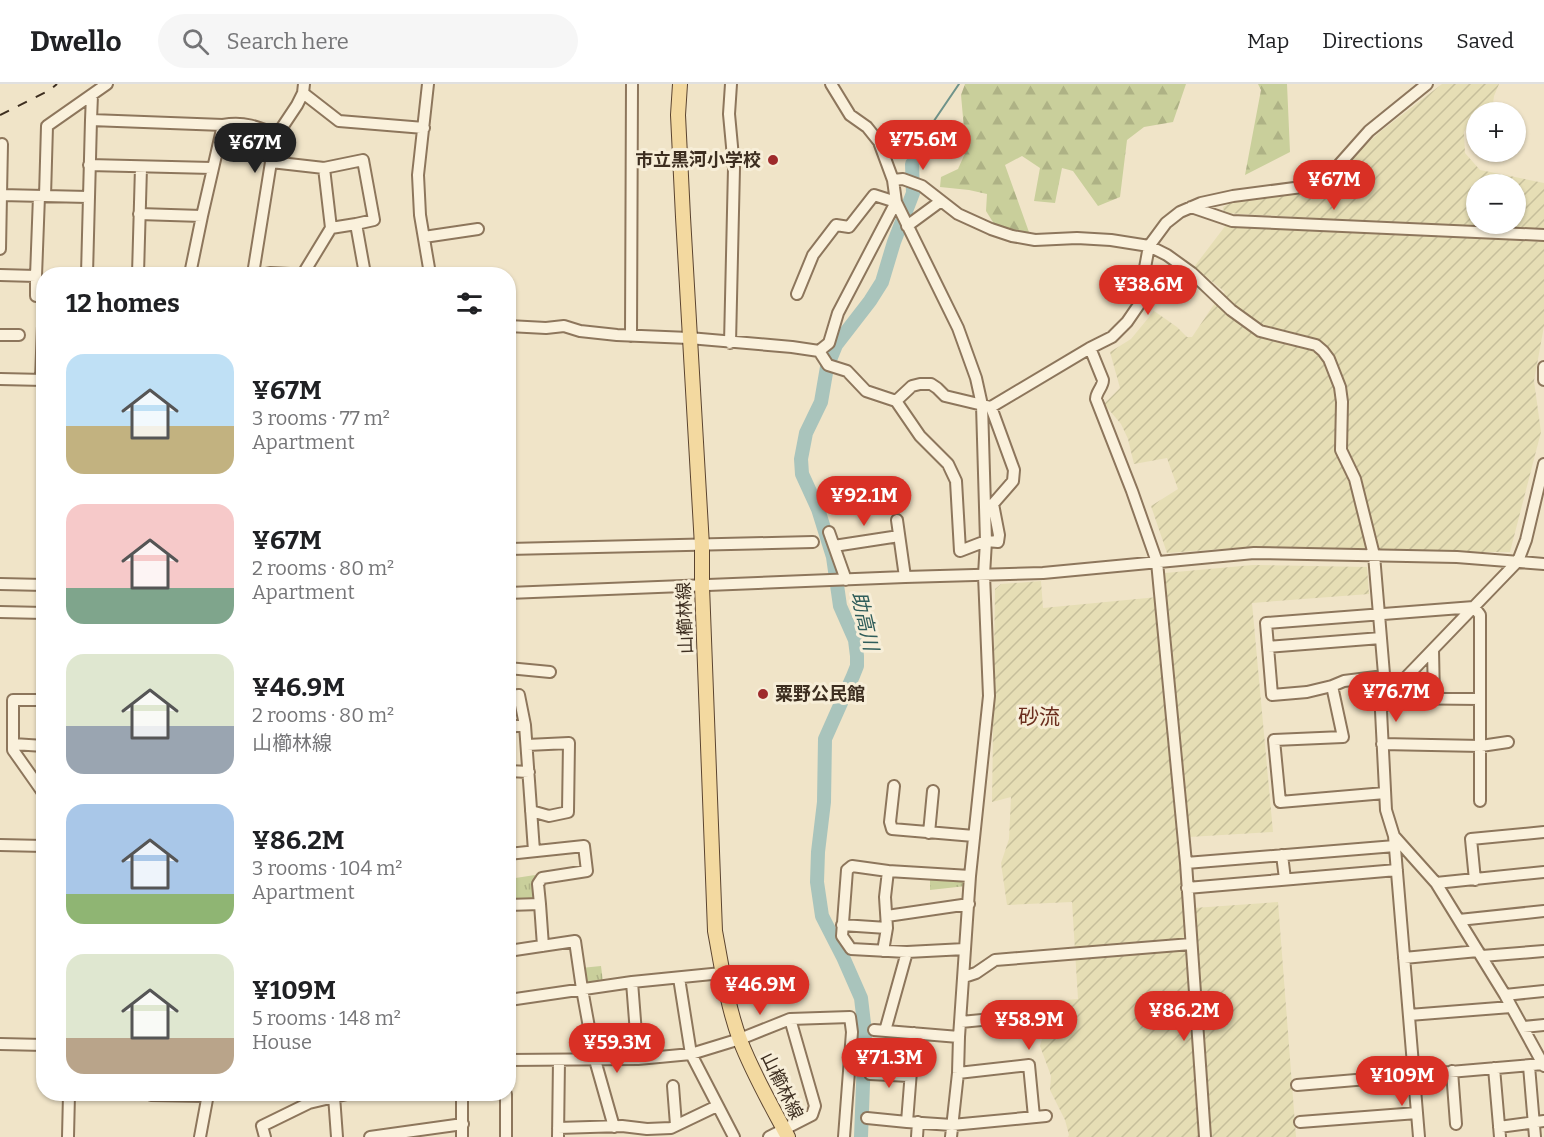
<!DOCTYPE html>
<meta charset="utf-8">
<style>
:root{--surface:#fff;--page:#f6f6f6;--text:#202124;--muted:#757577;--line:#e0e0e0;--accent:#d93025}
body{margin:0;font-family:Bitter,"Noto Sans JP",serif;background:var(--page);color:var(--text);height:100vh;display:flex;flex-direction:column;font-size:22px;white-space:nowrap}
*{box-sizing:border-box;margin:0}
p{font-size:20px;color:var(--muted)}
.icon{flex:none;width:33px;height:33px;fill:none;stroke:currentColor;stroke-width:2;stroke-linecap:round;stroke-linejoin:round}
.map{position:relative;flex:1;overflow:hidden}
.drawer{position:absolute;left:36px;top:183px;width:480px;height:834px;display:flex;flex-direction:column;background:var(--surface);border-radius:24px;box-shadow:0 2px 4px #0004}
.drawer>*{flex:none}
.buttons{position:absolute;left:1466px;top:18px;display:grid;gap:12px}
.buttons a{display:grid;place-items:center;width:60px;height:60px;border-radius:50%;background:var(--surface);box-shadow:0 2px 4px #0004;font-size:30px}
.price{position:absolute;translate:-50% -51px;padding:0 14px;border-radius:21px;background:var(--accent);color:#fff;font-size:20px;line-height:39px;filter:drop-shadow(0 2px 3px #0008)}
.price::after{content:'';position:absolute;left:50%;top:36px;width:18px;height:14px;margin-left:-9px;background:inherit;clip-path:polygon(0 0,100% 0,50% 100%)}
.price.current{background:#222;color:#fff}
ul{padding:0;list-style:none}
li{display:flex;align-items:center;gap:18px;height:150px;padding:0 30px}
li span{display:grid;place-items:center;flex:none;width:168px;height:120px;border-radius:18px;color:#555}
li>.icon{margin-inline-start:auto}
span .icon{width:72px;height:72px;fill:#fffc;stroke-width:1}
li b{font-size:26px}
h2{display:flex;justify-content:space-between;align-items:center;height:72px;padding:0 30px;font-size:26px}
header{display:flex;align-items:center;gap:36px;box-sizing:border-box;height:84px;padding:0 30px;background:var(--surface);border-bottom:2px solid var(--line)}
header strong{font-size:28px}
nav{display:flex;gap:33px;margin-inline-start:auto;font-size:21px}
.search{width:420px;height:54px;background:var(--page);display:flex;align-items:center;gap:15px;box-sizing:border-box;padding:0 21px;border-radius:33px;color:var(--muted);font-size:22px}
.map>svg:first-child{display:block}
.farmland{fill:url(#farmland-furrows);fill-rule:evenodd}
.forest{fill:url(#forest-firs)}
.park{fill:url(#park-tufts)}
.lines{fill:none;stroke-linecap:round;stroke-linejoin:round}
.stream{stroke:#6f938a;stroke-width:2}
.river{stroke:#a9c4bc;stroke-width:14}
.minor-casing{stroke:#8d765c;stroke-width:14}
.major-casing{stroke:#5b4430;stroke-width:16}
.minor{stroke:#faf1dc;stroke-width:10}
.major{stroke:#f3d9a0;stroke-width:14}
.rail{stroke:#3d2e20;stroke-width:2;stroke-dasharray:10 10;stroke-linecap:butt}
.poi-dot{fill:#9e2a2b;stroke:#f7eed8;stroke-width:2}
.labels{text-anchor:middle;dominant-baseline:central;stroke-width:6;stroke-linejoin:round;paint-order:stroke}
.poi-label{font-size:18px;font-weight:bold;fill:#3d2e20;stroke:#f7eed8;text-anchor:end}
.street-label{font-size:18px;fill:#3d2e20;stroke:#f7eed8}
.water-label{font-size:20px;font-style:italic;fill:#2f5d5a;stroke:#f7eed8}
.quarter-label{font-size:21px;fill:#6b2e1e;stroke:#f7eed8}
</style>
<header>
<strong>Dwello</strong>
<div class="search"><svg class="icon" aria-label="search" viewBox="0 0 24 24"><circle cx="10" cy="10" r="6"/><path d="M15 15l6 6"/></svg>Search here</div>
<nav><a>Map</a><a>Directions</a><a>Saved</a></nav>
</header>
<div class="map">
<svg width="1544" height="1053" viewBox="0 0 1544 1053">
<defs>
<pattern id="farmland-furrows" width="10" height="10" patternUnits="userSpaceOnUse" patternTransform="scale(1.5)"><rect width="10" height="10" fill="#e6deb5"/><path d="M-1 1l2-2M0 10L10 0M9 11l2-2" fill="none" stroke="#c6bf9b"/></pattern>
<pattern id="forest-firs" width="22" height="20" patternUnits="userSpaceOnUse" patternTransform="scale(1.5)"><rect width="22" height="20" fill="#c9cf9b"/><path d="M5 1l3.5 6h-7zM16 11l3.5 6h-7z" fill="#aeb285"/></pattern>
<pattern id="park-tufts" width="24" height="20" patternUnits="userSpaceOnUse" patternTransform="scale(1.5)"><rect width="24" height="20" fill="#c9cf9b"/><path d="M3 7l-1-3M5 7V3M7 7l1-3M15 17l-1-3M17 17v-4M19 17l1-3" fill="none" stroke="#aeb285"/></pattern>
</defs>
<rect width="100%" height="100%" fill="#f0e4c8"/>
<path class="farmland" d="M1442,0h57l-5,12 -2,16h-16v8l-6,1 -6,11 1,21 15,17 64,13v48l-320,-18 -1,-6 14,-7 77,-9 67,-60zM1476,100h39v40h-39z
M1226,141l318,17v84l-10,55 7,51 -31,120h-62l-199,-5 -82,6 -16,-47 27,-17 -11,-31 -33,6 -6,-25 -7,-15 -17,-20 16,-16 -10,-36 21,-13 23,-28 23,16 10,10h5l25,-37 8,-8 -31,-25z
M1253,481l114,2 2,27 -117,9 21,229 -84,5 -24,-264z
M1041,497l2,27 115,-11 23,274 19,266h-132l1,-2 -4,-15 -15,-30 1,-14 -11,-30 2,-7 -11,-36 47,-4 -6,-97 -65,3 -6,-42 8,-24 2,-42 -19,5 3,-213 6,-5z
M1278,818l18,235h-85l-17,-229z"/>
<path class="forest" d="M965,0h221l-13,38 -29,5 -17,13 -7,57 -22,9 -25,-35 -11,-3 -7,35 -21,-2 6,-33 -18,-12 -17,9 25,70 -34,-8 -10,-16 1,-17 -18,-4 -29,-3 1,-10 17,-8 8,-18 -5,-56z
M1258,0h29l3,68 -45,23 16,-85z"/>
<path class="park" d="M535,791l2,21 -3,5 -25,1v-23z
M930,794l36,4v4l-36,4z
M601,882l2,16 -15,2 -5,-4 -2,-12z"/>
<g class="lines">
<path class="stream" d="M912,80l11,-27 36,-53"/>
<path class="river" d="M861,1053l4,-105 -4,-34 -18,-41 -21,-41 -5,-34 1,-30 6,-50 1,-63 28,-63 4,-10v-10l-2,-16 -15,-34 -7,-49 -15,-48 -16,-35 -1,-15 5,-26 15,-31 6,-35 9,-22 34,-44 12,-19 12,-40 19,-49 -1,-29"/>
<defs>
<path id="minor" d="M428,0l-10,91 2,40 10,59
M831,0l19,31 17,12 12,15 14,38 3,22 62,126 18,50 6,27 4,136 -2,34 5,121 -19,180 -11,161 -1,36 -7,64
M303,9l36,28 85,7
M91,36l1,-25
M271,78l53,6
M89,81l123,3
M893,96l10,-1 19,7 36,28 33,15 21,7 23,4 42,-2 34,2 38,6 18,9 25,18 39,37 29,21 56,14 7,6 6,8 11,28 2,15 -1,48 14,29 19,76 12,143
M1,111l1,-51
M45,112l2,-70 60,-42
M1191,123l41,14 312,14
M139,130l63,2
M907,142l34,-25
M331,144l25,-4
M424,153l54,-8
M0,165l1,-54 87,2
M87,190l4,-154 132,5c21,-4 35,2 54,10
M138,190l3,-107
M190,190l12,-58 21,-91
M253,190l18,-112 6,-27 20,-30 6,-12 1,-9
M265,190l5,-1 20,1
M303,190l28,-46 -7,-60 39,-8 11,60 -18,4 9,50
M0,191l36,1v20h8
M36,192l3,-80
M797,210l16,-39 23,-30 13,2 25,-32 22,7 -58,111 -9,30 -10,8
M508,242l38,2 18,-2 16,5 37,4 72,3 103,9 27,4 9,14 19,6 19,20 30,10 24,35 28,28 8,17 4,70 26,-10 12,1 1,-7 -6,-31 20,-23 1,-11 -23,-63
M0,251h19
M631,252l1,-252
M730,259l4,-175 -5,-54 2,-30
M1090,264l13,32c0,7 -7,12 -7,19l36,92 25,71 29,301 19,274
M1544,283v13
M0,295l44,1
M41,296l2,-54
M896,317l16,-15 8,-2h11l6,4 8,8 46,11 99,-59 22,-11 15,-15 11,-16 11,-60 17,-23 14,-11 21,-9 32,-7 69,-9 15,-5 20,-15 32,-36 58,-47
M897,436l8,57
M829,448l17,48
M834,462l65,-10
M508,465l305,-7
M0,500l44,1
M508,509l397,-16 138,-4 211,-20 203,4 87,7
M1474,523l6,8v186
M0,528l44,1
M1268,563l113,-9
M1433,566l1,48
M508,584l42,4
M1332,602l12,-5 40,-5
M508,612l11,-1 6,30
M1386,614l94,1
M44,616h-31v50l31,44
M508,643l17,-2 9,126
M13,660l31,2
M1382,660l99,2 27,-4
M527,661l42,-2 -1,69 -19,4 -18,-5
M508,687l21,1
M894,702l-4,36 2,7 82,7
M1385,709l-105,9 -6,-62 69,-3 -11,-51 -25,6 -35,3 -6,-72 208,-16
M929,749l4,-42
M1394,752l42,47 69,112 39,71
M0,761l44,1
M508,770l76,-8 3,25 -45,7 -4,6 2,20
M1282,771l3,24
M1186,779l209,-17
M888,787l82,5
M1475,796l-4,-41 73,-7
M1436,799l108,-11
M1187,804l210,-18
M508,821l32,-1 3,42
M887,832l82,-12
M1459,836l85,-9
M842,841l45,3 -2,-31 3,-26 -36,-5 -5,4 -5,66 9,13 56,3 58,-3
M508,867l67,-10 7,48 13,71 19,67
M883,867l4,-23
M1482,872l62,-5
M1404,874l74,-7
M964,893l12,-4 19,-13 196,-16
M679,894l12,76 43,83
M632,898l6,77
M1505,911l39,-4
M509,916l123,-18 90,-9
M1409,931l102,-8
M961,938l62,-6
M1523,943l21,-2
M874,946l85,7
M885,947l22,-79
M0,960l44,1
M508,976l130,-1 53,-5 49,-15 50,-20 60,-2 2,15 -8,105
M1529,982l6,71
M1494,984l6,69
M1452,987l4,53
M958,989l71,-8 5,52
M870,990l40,2
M1297,1001l246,-21
M673,1002l3,39
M462,1010v43
M506,1010v43
M151,1011l56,1
M334,1012l3,41
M867,1034l40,4 7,-89
M907,1038l45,3 94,-9
M1300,1038l117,-9
M1499,1043l45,-6
M558,1044l64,-2 25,3 24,-1 46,-22
M68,1053l1,-43
M200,1053l8,-43
M265,1053l-3,-11 47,-23 38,-9
M370,1053l93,-13
M558,1053l1,-77
M769,1053l43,-22 3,-9 -25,-87
M917,1053l1,-15
M1419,1053l-25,-301 -8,-26 -5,-99 5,-13 132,-137 8,-21 18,-76"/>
<path id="major" d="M680,0l-2,31 5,102 19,329v40l13,345c7,37 12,74 25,109 13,34 31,65 48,97"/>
</defs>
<use href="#minor" class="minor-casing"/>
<use href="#major" class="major-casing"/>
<use href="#minor" class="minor"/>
<use href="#major" class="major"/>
<path class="rail" d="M0,31l50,-25 7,-6"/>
</g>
<g class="poi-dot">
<circle cx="773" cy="76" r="6"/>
<circle cx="763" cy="610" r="6"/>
</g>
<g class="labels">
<g class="poi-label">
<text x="761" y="76">市立黒河小学校</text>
<text x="775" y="610" text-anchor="start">粟野公民館</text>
</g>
<g class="street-label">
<text transform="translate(685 534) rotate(-92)">山櫛林線</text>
<text transform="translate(782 1002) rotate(64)">山櫛林線</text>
</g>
<g class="water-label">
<text transform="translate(865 537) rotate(77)">助高川</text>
</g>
<g class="quarter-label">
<text x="1039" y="633">砂流</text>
</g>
</g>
</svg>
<div class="buttons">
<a>+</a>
<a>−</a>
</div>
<b class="price" style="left:923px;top:87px">¥75.6M</b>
<b class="price current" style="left:255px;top:90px">¥67M</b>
<b class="price" style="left:1334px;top:127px">¥67M</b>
<b class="price" style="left:1148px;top:232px">¥38.6M</b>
<b class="price" style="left:864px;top:443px">¥92.1M</b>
<b class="price" style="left:1396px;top:639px">¥76.7M</b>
<b class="price" style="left:760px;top:932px">¥46.9M</b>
<b class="price" style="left:1184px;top:958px">¥86.2M</b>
<b class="price" style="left:1029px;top:967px">¥58.9M</b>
<b class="price" style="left:617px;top:990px">¥59.3M</b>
<b class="price" style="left:889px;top:1005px">¥71.3M</b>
<b class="price" style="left:1402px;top:1023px">¥109M</b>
<section class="drawer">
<h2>12 homes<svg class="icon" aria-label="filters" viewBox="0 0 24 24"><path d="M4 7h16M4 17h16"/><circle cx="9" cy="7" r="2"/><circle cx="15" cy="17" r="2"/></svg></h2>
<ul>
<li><span style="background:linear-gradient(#bfe0f5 60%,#c2b280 0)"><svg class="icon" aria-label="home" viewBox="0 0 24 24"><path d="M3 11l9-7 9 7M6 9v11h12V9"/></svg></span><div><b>¥67M</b><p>3 rooms · 77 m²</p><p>Apartment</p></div></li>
<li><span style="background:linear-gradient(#f6c9c9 70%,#7fa58c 0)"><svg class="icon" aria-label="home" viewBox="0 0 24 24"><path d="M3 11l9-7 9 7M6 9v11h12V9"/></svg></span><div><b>¥67M</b><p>2 rooms · 80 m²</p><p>Apartment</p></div></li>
<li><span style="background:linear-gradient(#dfe7d0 60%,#9aa5b1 0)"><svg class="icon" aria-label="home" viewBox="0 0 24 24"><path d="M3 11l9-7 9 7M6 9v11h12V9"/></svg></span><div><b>¥46.9M</b><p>2 rooms · 80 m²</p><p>山櫛林線</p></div></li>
<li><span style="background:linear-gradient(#a9c7e8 75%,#8fb573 0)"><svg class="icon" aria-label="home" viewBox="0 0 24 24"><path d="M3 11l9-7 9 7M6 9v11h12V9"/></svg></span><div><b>¥86.2M</b><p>3 rooms · 104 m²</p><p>Apartment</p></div></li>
<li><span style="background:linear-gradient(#dfe7d0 70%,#b9a48a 0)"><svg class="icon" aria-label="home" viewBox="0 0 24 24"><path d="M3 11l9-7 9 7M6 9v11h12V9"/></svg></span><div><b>¥109M</b><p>5 rooms · 148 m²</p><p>House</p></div></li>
</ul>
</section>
</div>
